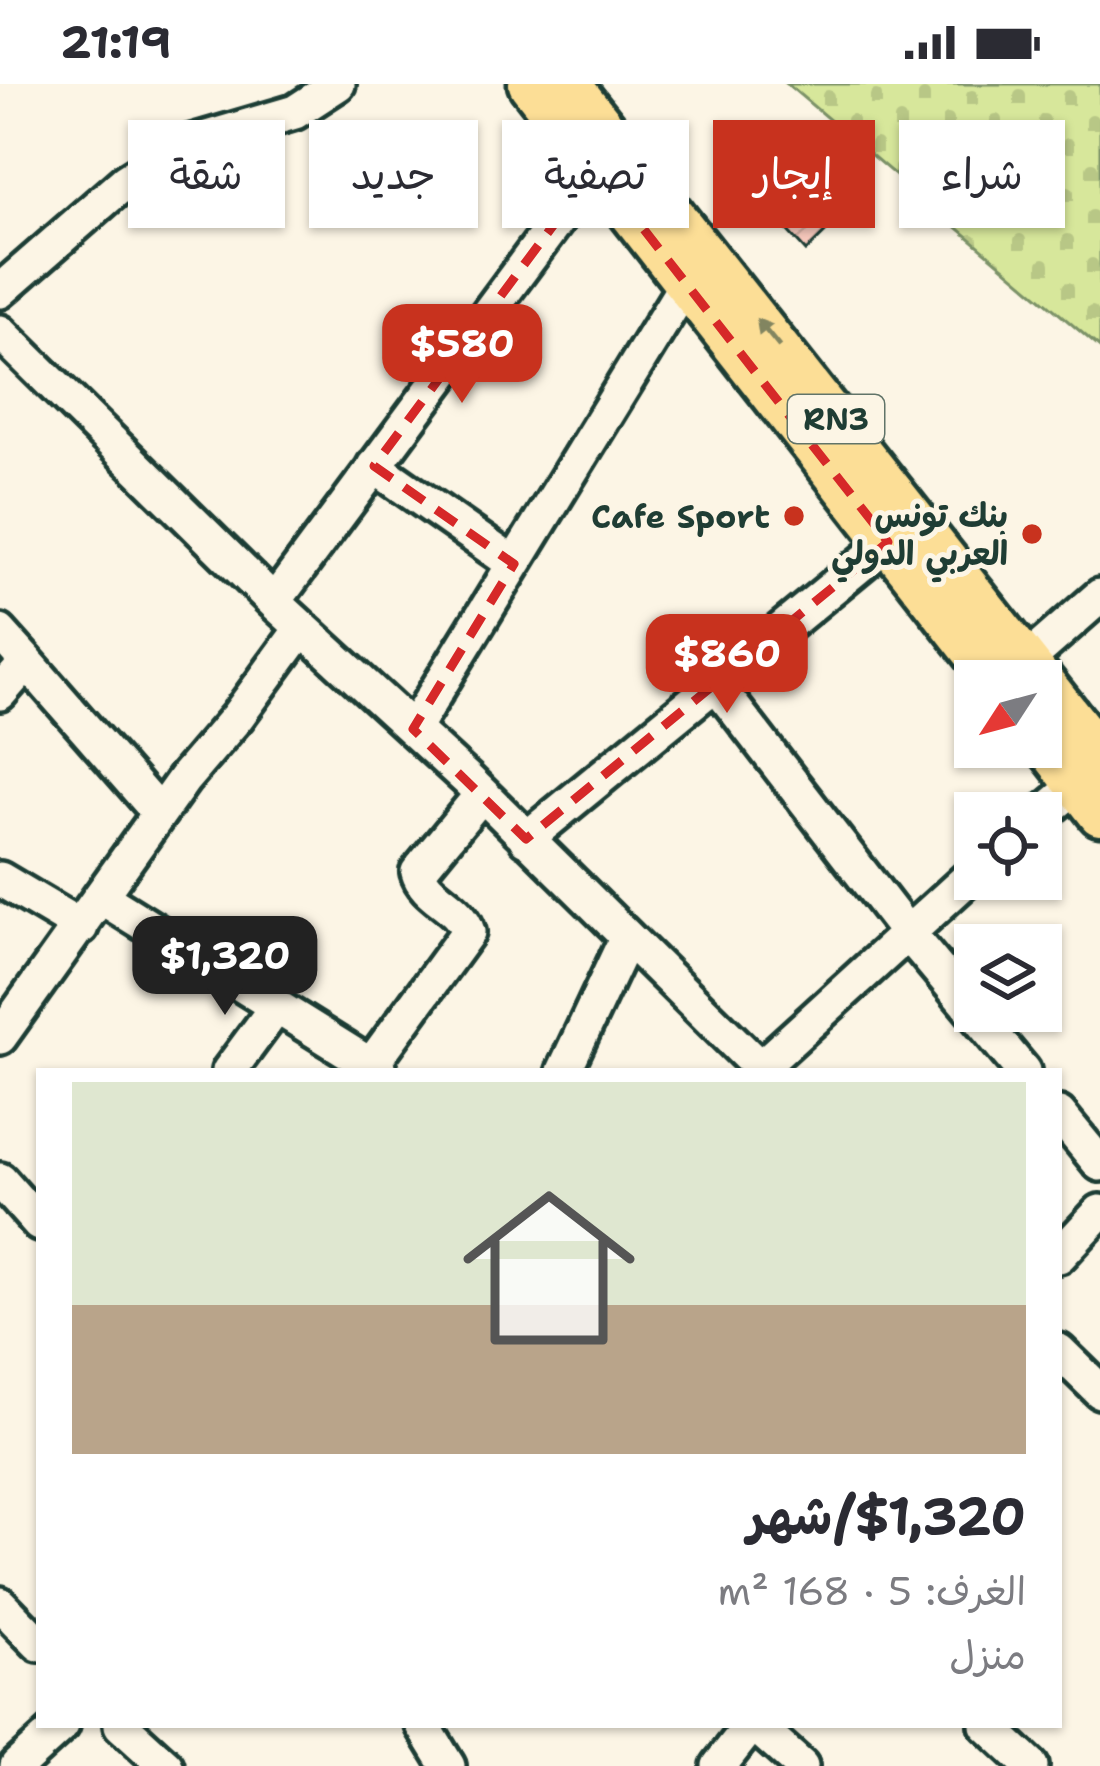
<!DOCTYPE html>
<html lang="ar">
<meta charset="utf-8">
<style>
:root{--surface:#fff;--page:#f2f2f3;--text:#2b2b33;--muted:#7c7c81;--line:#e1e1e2;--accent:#c8321e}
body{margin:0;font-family:"Shantell Sans","Playpen Sans Arabic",sans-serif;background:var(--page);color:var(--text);direction:rtl;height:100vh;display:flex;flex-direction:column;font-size:45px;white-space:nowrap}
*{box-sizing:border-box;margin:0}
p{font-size:39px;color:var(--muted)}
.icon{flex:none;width:66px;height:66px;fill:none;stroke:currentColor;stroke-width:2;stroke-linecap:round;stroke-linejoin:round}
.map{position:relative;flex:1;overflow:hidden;direction:ltr}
.side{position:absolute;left:36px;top:984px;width:1026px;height:660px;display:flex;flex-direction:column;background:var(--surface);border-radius:0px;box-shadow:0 3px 9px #0004;direction:rtl}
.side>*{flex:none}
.top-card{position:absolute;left:36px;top:36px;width:1029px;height:108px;direction:rtl;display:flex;gap:24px}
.needle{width:78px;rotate:234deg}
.tools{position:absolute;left:954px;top:576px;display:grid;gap:24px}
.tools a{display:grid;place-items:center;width:108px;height:108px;border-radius:0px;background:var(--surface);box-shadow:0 3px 9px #0004;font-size:60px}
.price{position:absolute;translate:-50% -102px;padding:0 27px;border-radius:24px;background:var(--accent);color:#fff;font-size:39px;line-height:78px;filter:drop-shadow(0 3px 6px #0008)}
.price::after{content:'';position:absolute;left:50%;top:72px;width:36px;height:27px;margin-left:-18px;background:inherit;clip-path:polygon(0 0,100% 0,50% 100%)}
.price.current{background:#222;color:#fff}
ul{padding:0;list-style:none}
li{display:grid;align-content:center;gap:24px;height:636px;padding:0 36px}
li+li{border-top:3px solid var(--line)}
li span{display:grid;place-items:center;height:372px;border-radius:0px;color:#555}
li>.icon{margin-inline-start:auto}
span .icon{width:216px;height:216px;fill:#fffc;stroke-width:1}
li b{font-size:51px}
.chip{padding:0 42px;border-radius:0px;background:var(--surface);box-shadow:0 3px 9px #0004;font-size:42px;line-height:108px}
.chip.current{background:var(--accent);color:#fff}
.status{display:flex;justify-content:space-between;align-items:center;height:84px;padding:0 60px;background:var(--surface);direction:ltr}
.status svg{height:33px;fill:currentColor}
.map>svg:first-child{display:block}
.cemetery{fill:url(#cemetery-stones);stroke:#7b9268;stroke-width:3}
.building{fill:url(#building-hatch);stroke:#1f3d34;stroke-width:3}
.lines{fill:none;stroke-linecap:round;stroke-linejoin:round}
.minor-casing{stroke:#1f3d34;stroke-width:42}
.major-casing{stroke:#1f3d34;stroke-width:51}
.minor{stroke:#fcf5e5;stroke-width:33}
.major{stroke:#fcde96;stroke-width:42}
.oneway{fill:#828560}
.marked{fill:none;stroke:#d62828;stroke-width:9;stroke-dasharray:24 15;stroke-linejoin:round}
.poi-dot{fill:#c8321e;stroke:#fcf5e5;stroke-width:4.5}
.labels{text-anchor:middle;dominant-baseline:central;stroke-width:10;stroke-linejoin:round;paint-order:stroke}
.shield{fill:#fcf5e5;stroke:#617469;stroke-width:3}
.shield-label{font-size:30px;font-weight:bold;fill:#1f3d34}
.poi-label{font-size:33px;font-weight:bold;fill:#1f3d34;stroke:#fcf5e5;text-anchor:end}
</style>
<div class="status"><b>21:19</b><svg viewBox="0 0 49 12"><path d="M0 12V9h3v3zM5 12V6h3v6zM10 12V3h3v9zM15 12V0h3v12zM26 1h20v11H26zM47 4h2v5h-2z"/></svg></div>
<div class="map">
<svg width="1100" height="1682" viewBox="0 0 1100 1682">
<defs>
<pattern id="cemetery-stones" width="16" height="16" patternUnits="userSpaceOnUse" patternTransform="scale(3)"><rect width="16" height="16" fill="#d7e79b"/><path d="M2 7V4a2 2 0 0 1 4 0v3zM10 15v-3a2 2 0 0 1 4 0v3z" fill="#b8c786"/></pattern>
<pattern id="building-hatch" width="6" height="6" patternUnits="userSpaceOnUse" patternTransform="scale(3)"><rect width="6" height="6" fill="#f8c9bd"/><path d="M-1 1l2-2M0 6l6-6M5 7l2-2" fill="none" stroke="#d4aea3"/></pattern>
</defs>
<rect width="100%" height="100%" fill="#fcf5e5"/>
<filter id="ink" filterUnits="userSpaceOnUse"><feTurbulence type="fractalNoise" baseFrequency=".00833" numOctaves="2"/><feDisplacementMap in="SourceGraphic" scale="24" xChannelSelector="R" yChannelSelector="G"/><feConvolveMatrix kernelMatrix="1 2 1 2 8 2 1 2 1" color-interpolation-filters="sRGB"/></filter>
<g filter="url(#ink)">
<path class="cemetery" d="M787,0h313v264z"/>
<path class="building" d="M812,99l33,30 -39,38 -29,-32z"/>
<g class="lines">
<defs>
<path id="minor" d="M0,207l126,-110 57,-36 112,-33 43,-28
M0,248l274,270 193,177 296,292
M374,382l140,98
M274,518l322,-434
M0,548l27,30
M1027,576l73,-64
M714,598l192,249 117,140
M0,609l27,-31 132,151
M413,645l274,-447
M1041,731l36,-30
M526,755l362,-297
M0,795l81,48
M101,813l279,174
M0,953l184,-258 53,-62 65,-89
M371,981l97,-133c-7,-27 -43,-34 -50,-60l64,-78
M760,984l215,-196
M229,987l48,-65
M564,987l63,-134
M1059,1030l41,50
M0,1096l39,44
M1059,1172l41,-44
M1059,1267l41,40
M0,1520l39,40
M121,1641l45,41
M423,1641l25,41
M755,1641l46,41
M987,1641l44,41
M17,1682l45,-41
M719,1682l32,-41"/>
<path id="major" d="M530,0l467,597
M569,0l531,671
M1041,654l59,76"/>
</defs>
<use href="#minor" class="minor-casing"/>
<use href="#major" class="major-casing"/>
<use href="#minor" class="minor"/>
<use href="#major" class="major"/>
</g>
<defs><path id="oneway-solid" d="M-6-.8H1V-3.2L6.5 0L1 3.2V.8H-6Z" transform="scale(3)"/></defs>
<use class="oneway" href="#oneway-solid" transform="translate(768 249) rotate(-129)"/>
</g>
<path class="marked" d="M596,84l292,374 -362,297 -113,-110 101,-165 -140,-98z"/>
<g class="poi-dot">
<circle cx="794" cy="432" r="12"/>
<circle cx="1032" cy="450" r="12"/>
</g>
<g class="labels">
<rect class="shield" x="788" y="311" width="96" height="48" rx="9"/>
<g class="shield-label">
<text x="836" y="335">RN3</text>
</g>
<g class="poi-label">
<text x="1008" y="431">بنك تونس<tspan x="1008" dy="38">العربي الدولي</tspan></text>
<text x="770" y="432">Cafe Sport</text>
</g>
</g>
</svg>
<div class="tools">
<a><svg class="needle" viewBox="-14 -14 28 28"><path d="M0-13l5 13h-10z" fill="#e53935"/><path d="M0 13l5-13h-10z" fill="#7c7c81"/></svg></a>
<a><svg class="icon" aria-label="locate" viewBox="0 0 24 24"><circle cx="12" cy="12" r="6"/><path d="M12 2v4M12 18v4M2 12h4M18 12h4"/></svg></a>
<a><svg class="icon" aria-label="layers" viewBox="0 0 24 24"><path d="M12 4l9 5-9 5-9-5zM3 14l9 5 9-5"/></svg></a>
</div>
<b class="price" style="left:462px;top:322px">$580</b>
<b class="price" style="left:727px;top:632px">$860</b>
<b class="price current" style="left:225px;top:934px">$1,320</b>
<div class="top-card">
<a class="chip">شراء</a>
<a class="chip current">إيجار</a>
<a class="chip">تصفية</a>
<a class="chip">جديد</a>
<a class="chip">شقة</a>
</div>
<section class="side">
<ul>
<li><span style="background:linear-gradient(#dfe7d0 60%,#b9a48a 0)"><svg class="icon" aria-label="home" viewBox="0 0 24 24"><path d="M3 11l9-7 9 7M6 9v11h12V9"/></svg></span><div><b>$1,320/شهر</b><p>الغرف: 5 · 168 m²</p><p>منزل</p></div></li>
</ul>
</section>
</div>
